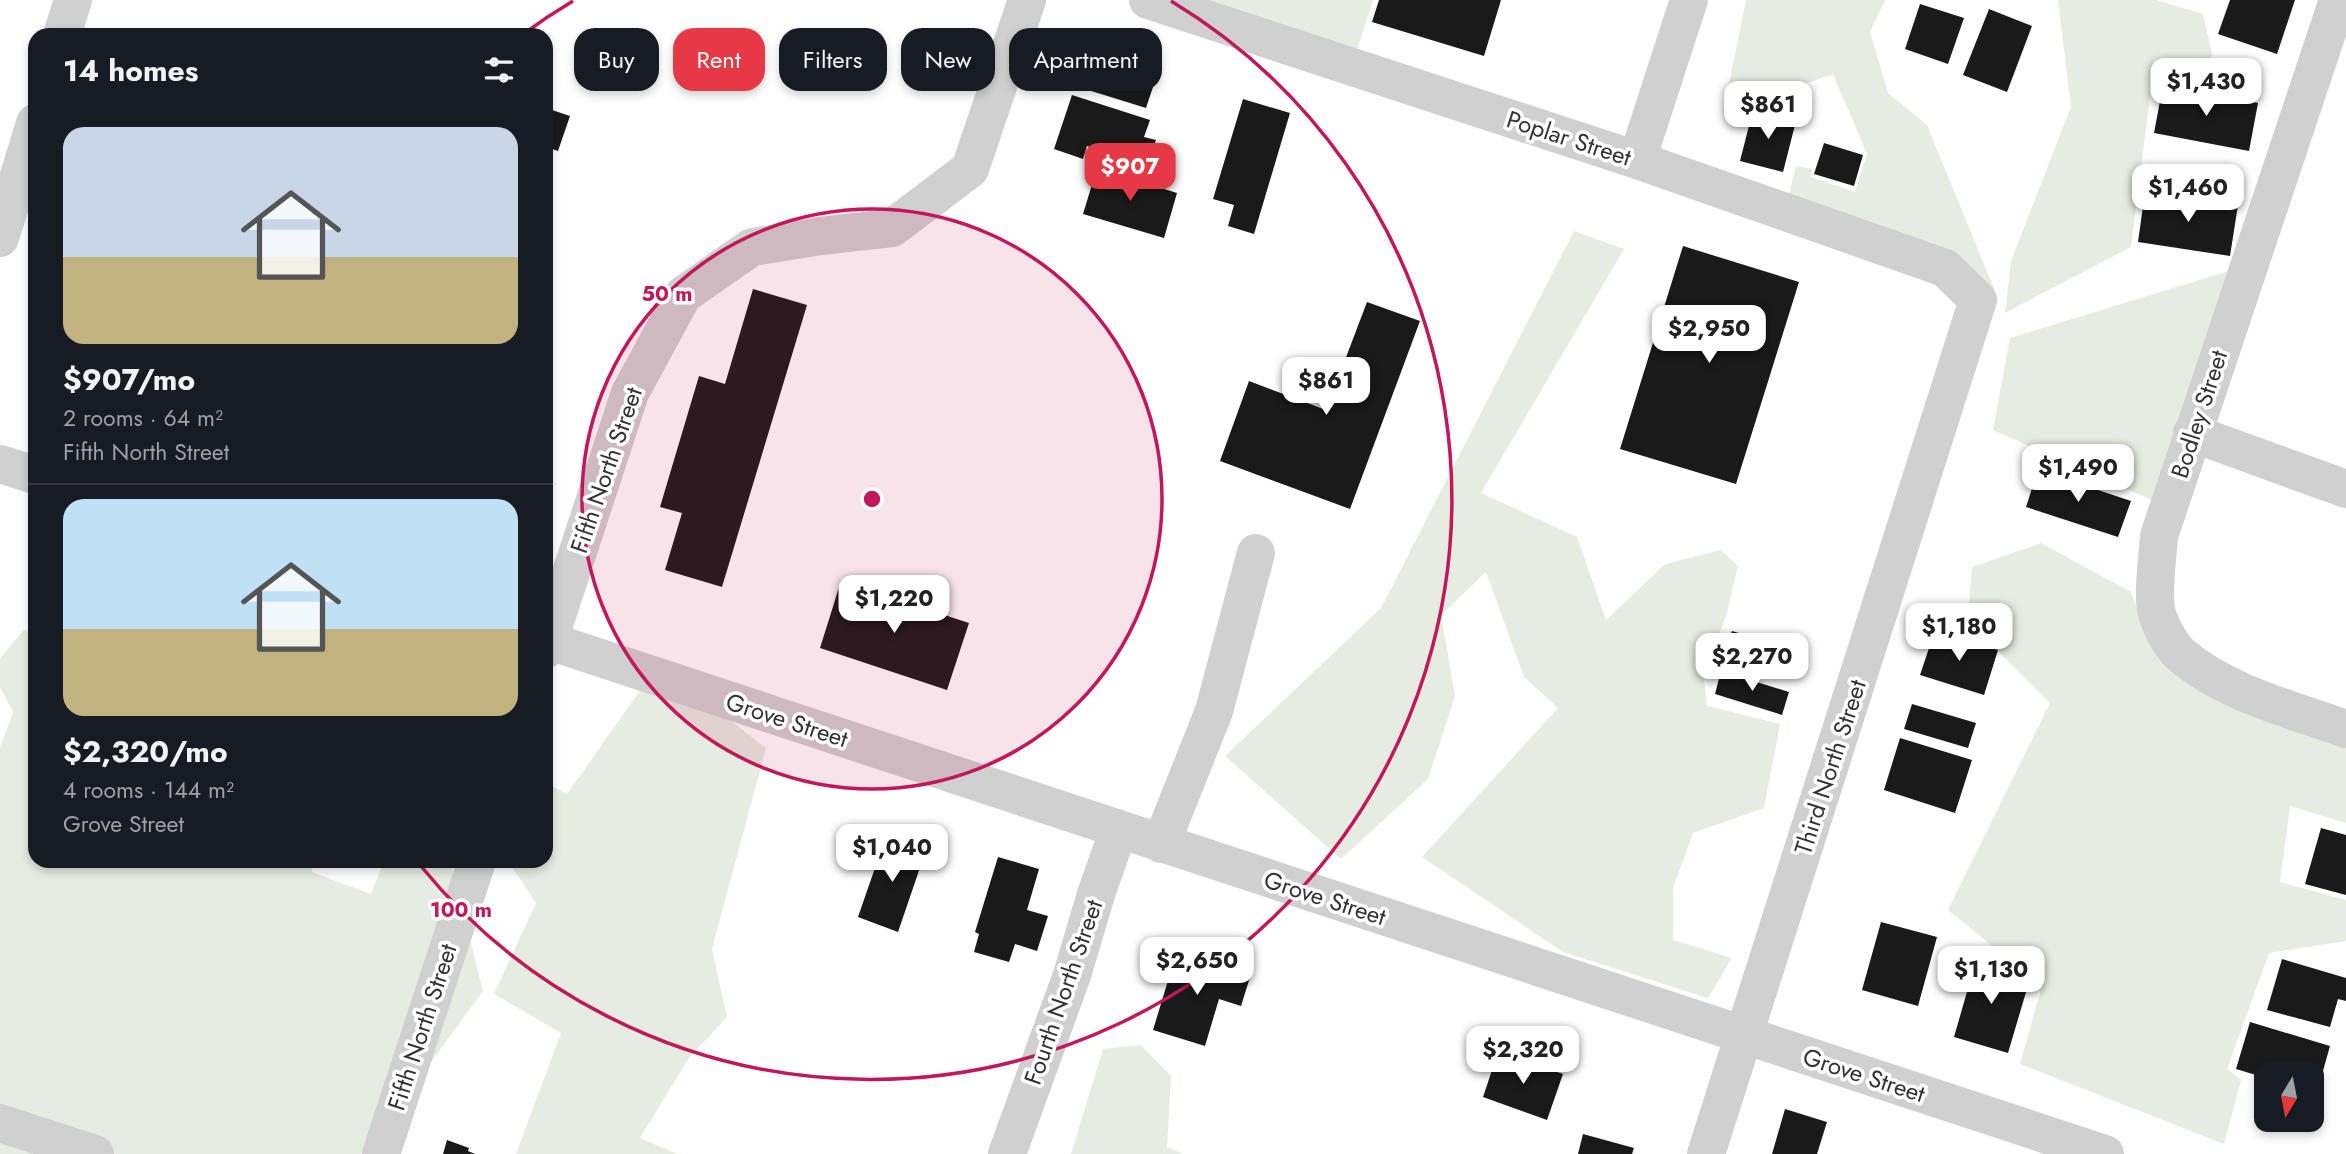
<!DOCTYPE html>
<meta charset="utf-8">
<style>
:root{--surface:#171b24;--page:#242831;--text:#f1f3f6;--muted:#9ea1a6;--line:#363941;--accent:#e63946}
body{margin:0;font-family:Jost,sans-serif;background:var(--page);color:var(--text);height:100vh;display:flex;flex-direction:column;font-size:26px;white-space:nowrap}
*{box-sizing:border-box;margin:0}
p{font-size:23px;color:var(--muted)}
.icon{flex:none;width:38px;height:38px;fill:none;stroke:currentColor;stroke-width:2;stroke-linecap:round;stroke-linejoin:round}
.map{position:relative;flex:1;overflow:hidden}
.panel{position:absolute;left:28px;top:28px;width:525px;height:840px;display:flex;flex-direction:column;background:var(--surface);border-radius:21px;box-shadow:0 4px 10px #0003}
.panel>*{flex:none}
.top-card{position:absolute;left:574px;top:28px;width:665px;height:63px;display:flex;gap:14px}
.needle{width:46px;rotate:190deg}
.controls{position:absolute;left:2254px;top:1062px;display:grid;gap:14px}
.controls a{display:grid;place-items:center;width:70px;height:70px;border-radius:14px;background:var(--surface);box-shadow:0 4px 10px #0003;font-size:35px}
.price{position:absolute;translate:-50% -60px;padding:0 16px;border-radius:14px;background:#fff;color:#222;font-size:23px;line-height:46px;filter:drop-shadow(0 2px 4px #0008)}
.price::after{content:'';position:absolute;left:50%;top:42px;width:21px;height:16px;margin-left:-10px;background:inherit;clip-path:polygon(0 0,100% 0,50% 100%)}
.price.selected{background:var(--accent);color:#fff}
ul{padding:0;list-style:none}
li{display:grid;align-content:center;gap:14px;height:371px;padding:0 35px}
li+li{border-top:2px solid var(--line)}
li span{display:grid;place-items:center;height:217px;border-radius:21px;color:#555}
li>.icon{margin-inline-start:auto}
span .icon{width:126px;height:126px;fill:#fffc;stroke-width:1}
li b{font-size:30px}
h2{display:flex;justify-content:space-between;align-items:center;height:84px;padding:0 35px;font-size:30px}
.pill{padding:0 24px;border-radius:21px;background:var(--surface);box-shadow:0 4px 10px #0003;font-size:24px;line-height:63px}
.pill.selected{background:var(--accent);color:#fff}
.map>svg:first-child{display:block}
.green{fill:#e6ecdf}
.building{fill:#1a1a1a}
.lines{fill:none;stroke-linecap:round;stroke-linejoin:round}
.minor{stroke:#d0d0d0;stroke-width:38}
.ring{fill:none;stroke:#c2185b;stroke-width:3.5}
.labels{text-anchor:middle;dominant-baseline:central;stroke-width:7;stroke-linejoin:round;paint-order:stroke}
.street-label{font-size:24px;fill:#333;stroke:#fff}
.centre{fill:#c2185b;stroke:#fff;stroke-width:3.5}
.ring-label{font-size:21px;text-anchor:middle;font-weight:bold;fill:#c2185b;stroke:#fff;stroke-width:7;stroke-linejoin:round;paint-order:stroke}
</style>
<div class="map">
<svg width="2346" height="1154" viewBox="0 0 2346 1154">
<rect width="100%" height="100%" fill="#fff"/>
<path class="green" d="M1168,0h205l-19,60z
M1746,0h139l-15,32 18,61 39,32 70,171 -13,-1 -195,-101 7,-28 16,3 -1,8 44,15 12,-38 -34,-80 -110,39z
M2058,0h98l47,14 9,39 -6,29 -53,-10 -22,175 -126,66 6,-52 60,-154z
M1574,231l50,18 -143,244 96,44 29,83 59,-56 56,-14 17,16 -12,51 -23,56 4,33 73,18 -16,84 -71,25 -20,55v52l59,18 -24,40 -145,-46 -141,-95 136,-149 -34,-31 -38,-105 -45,43 14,81 -27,83 -87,80 -116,-103 156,-148z
M2232,270l-80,230 -159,-70 17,-92z
M2041,543l90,49 15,41 200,112v78l-56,-17 -10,76 66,18v41l-77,12 -42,116 14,11 -17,64 -204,-80 22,-78 -94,-76 102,-207 -82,-82 4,-54z
M24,630l11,5v226h278l-1,11 59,22 13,-33h66l33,130 -119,163h-364v-406l13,-36 -13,-25v-29z
M644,685l64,18 58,45 -54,201 15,68 -38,41 -49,80 37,16h-161l45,-121 -67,-39 42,-91 -28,-42h38v-78l21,11z
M1141,1045l30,31 -4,71 16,7h-112l32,-105z"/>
<path class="building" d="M1379,0h122l-17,56 -112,-34z
M2230,0h65l-18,54 -59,-20z
M1920,4l44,14 -16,46 -43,-15z
M1989,9l43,17 -25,66 -44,-17z
M1084,45l75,24 -13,39 -74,-23z
M2163,85l95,18 -9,48 -95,-18z
M1072,95l78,25 -6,17 12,3 -9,26 -60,-20 -4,13 -29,-10z
M1243,99l47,14 -36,121 -26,-8 6,-21 -21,-6z
M546,108l24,8 -12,35 -12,-4z
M1753,110l43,11 -13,51 -43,-11z
M1824,143l39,12 -9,31 -40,-12z
M1097,168l80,25 -13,45 -81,-24z
M2145,192l93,13 -8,51 -92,-14z
M1683,246l116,36 -63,202 -116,-35z
M753,289l54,16 -85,282 -57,-17 17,-57 -22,-6 39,-131 26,8z
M1367,302l53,19 -70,188 -130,-48 29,-80 77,29z
M2038,470l93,31 -13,36 -92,-30z
M841,581l128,42 -22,67 -127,-42z
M1935,630l63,20 -14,45 -64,-20z
M1732,631l68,20 -7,23 -68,-21z
M1721,671l68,21 -7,23 -67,-21z
M1912,704l64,19 -8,25 -64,-19z
M1900,738l72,22 -17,53 -71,-23z
M2321,828l25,7v60l-41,-11z
M886,836l40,14 -28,82 -40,-15z
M998,857l41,12 -12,41 21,6 -11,35 -22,-7 -6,18 -35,-10 5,-18 -4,-2z
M1881,922l56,15 -19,69 -56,-16z
M1979,950l18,5 -5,17 37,10 -21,71 -54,-16z
M1177,951l74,23 -10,32 -22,-7 -14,47 -52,-16z
M2282,959l64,19v23l-8,-2 -8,28 -63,-17z
M2250,1022l80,24 -13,46 -5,-1v-17h-46v4l-30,-9z
M1498,1052l65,22 -16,46 -64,-23z
M1785,1109l42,13 -10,32h-45z
M1583,1134l51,14 -2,6h-54z
M447,1140l22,8 -1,3 7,3h-32z"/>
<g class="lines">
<path class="minor" d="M1148,0l489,160 308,108 33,32 -272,854
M2338,0l-179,536c-1,20 -8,63 -1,81 4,11 13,29 22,37 45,39 110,55 166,75
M62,35l11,-35
M1637,160l52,-160
M0,238l35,-115
M2192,433l154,56
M0,464l35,11
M546,640l1559,514
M546,649l84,-256 53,-98 69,-48 69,-11 71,-8 78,-59 57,-169
M1161,844l53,-133 42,-158
M0,1123l95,31
M381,1154l96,-293
M1007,1154l65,-179 25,-84 22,-62"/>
</g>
<circle cx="872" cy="499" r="290" fill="#c2185b" fill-opacity=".12"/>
<g class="ring">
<circle cx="872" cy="499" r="290"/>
<path d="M522 35A581 581 0 0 1 573 1M1171 1A581 581 0 1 1 420 865"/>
</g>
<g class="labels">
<g class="street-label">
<text transform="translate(1569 138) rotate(18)">Poplar Street</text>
<text transform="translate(2199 414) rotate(-72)">Bodley Street</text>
<text transform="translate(606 470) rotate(-71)">Fifth North Street</text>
<text transform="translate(787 720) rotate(18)">Grove Street</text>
<text transform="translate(1830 767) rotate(-72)">Third North Street</text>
<text transform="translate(1325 898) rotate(18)">Grove Street</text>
<text transform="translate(1063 992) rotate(-71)">Fourth North Street</text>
<text transform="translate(422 1027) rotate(-72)">Fifth North Street</text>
<text transform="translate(1864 1075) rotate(18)">Grove Street</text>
</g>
</g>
<circle cx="872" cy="499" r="10" class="centre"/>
<g class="ring-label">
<text x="667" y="301">50 m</text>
<text x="461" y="917">100 m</text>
</g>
</svg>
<div class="controls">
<a><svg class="needle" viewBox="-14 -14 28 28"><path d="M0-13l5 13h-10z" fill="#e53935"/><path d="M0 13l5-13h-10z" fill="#9ea1a6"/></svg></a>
</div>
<b class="price" style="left:2206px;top:118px">$1,430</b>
<b class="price" style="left:1768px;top:141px">$861</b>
<b class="price selected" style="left:1130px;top:203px">$907</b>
<b class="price" style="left:2188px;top:224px">$1,460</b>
<b class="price" style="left:1709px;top:365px">$2,950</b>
<b class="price" style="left:1326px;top:417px">$861</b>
<b class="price" style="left:2078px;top:504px">$1,490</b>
<b class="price" style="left:894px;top:635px">$1,220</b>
<b class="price" style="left:1959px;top:663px">$1,180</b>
<b class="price" style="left:1752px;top:693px">$2,270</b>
<b class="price" style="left:892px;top:884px">$1,040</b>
<b class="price" style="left:1197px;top:997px">$2,650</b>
<b class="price" style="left:1991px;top:1006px">$1,130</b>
<b class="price" style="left:1523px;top:1086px">$2,320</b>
<div class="top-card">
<a class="pill">Buy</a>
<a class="pill selected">Rent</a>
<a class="pill">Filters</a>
<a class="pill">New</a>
<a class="pill">Apartment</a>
</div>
<section class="panel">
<h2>14 homes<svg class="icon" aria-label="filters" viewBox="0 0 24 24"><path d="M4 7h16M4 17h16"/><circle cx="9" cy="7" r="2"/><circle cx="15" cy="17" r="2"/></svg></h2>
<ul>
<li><span style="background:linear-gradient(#c9d6e8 60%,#c2b280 0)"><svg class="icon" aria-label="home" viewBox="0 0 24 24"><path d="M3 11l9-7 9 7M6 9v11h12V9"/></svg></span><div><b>$907/mo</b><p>2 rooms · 64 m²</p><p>Fifth North Street</p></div></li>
<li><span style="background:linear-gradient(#bfe0f5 60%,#c2b280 0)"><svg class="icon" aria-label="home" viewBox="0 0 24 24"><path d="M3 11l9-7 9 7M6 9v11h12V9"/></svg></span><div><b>$2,320/mo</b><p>4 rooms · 144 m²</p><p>Grove Street</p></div></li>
</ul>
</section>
</div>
